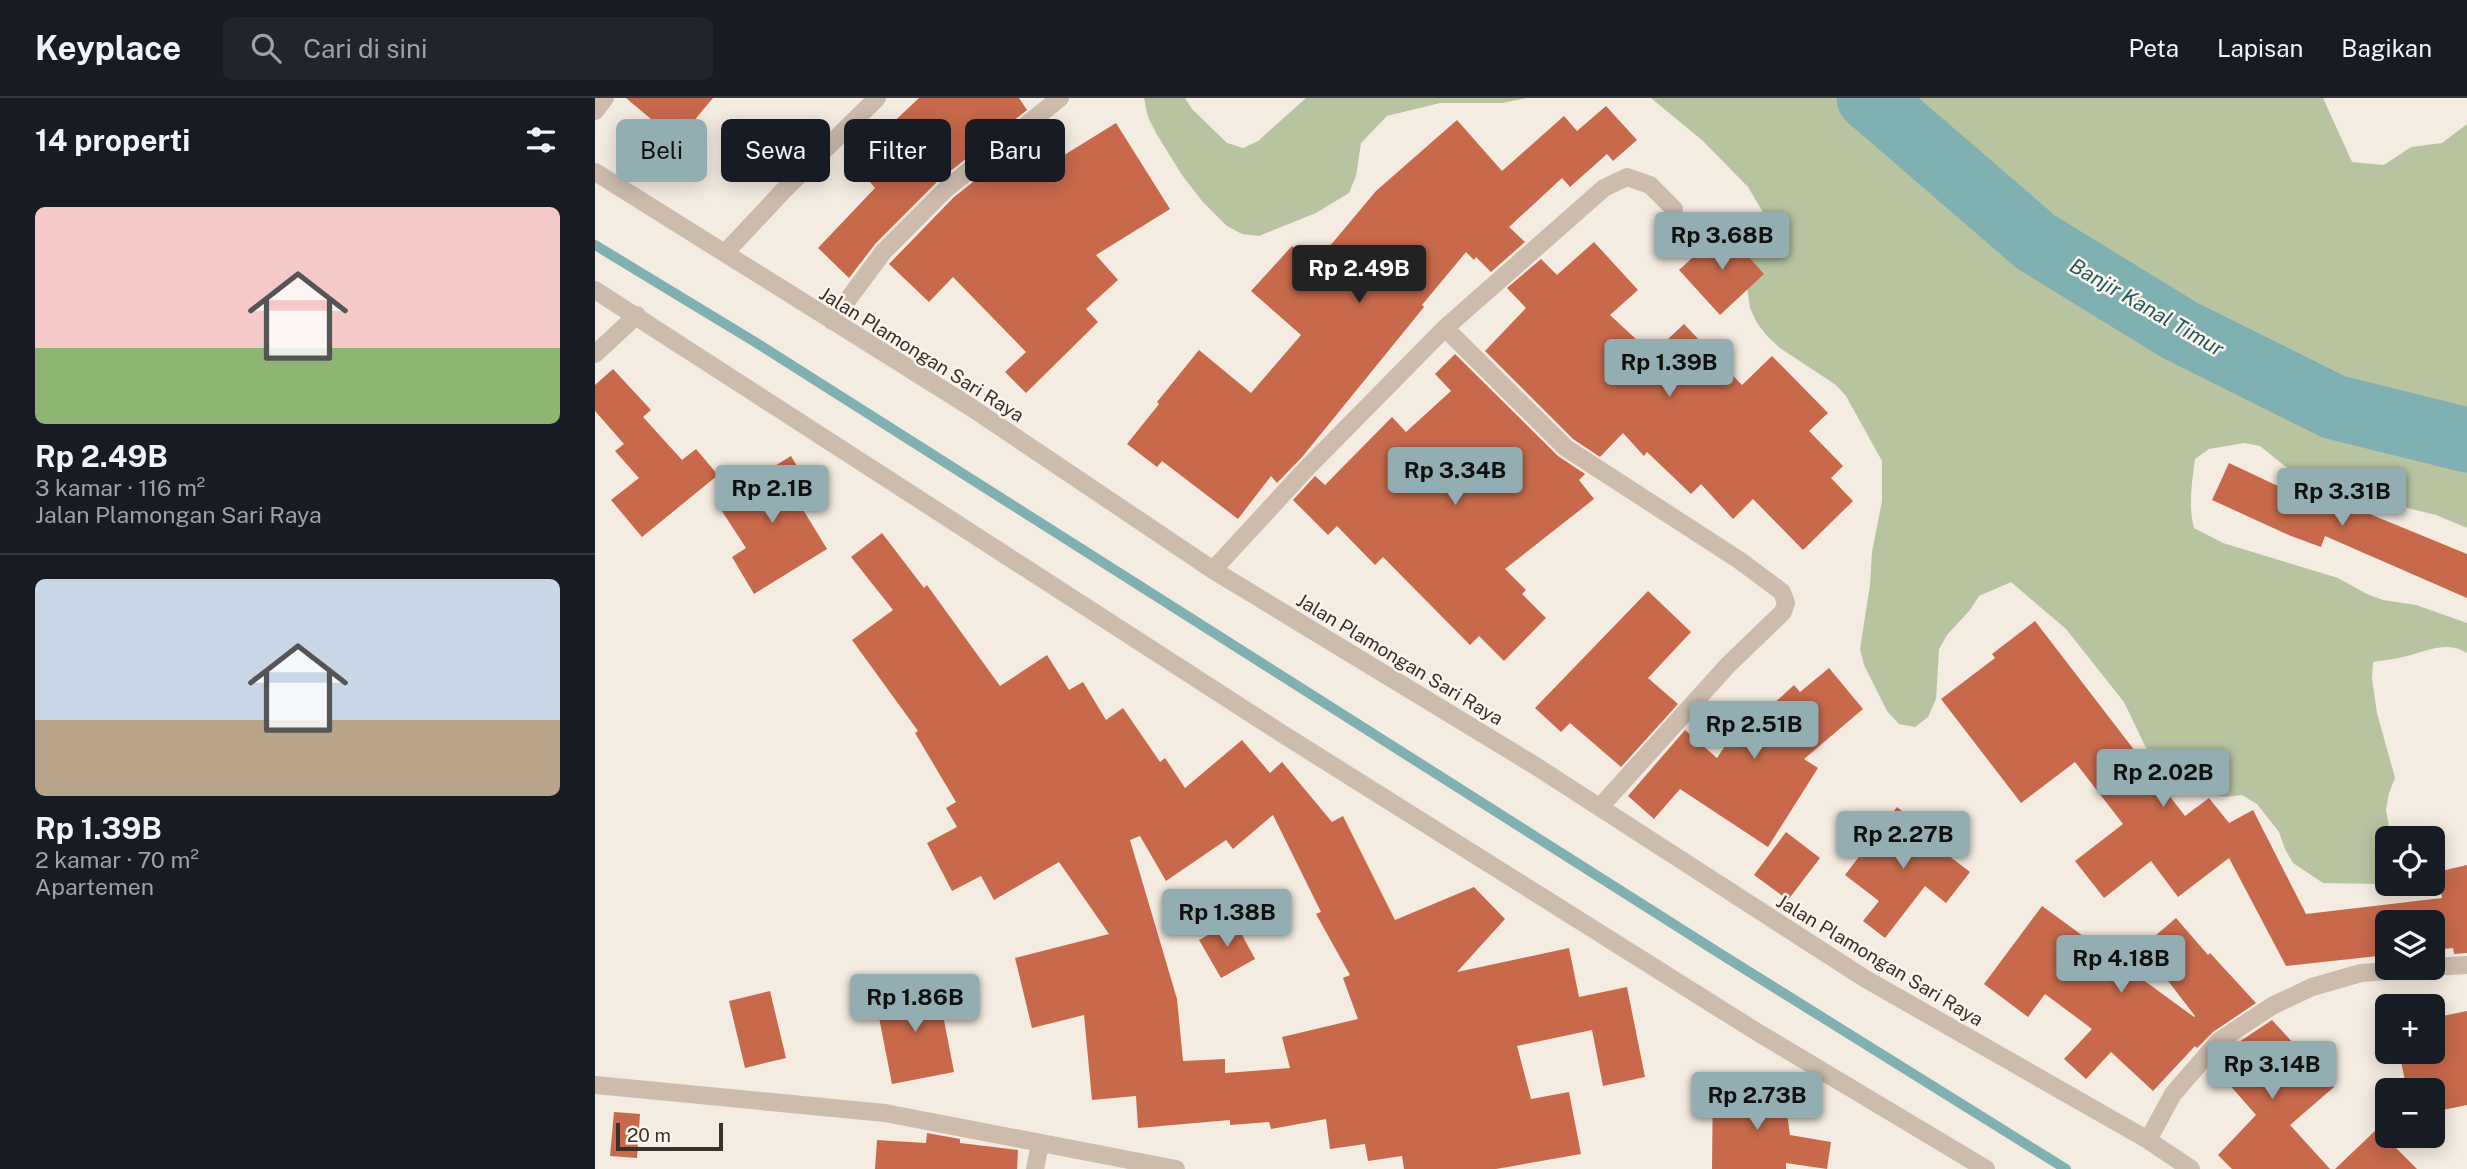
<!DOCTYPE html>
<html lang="id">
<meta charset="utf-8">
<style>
:root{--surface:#171b24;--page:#20242c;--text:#f1f3f6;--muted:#9ea1a6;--line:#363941;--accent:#92aeb2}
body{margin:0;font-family:"Public Sans",sans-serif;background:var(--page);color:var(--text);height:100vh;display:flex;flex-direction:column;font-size:26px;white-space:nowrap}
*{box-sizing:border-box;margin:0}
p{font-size:23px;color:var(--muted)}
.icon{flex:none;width:38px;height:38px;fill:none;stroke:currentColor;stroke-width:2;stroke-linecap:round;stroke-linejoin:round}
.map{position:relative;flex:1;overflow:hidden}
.details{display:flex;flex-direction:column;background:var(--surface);width:595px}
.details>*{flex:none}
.guide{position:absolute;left:21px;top:21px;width:665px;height:63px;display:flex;gap:14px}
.buttons{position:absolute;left:1780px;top:728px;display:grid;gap:14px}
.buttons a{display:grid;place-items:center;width:70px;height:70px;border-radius:10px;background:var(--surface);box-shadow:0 4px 18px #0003;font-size:35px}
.scale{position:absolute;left:21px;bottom:18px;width:107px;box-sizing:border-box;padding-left:7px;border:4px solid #3b302b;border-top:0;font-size:19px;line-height:24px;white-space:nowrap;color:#3b302b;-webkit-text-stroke:5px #fbf5ee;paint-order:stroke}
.price{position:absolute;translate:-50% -60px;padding:0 16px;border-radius:7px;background:var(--accent);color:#111;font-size:23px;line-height:46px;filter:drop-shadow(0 2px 4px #0008)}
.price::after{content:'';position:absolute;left:50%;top:42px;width:21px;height:16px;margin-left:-10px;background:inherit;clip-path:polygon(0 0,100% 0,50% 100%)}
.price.on{background:#222;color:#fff}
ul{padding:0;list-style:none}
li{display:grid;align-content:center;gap:14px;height:371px;padding:0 35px}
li+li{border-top:2px solid var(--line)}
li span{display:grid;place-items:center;height:217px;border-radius:10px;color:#555}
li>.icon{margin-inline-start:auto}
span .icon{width:126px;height:126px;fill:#fffc;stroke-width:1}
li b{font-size:30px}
h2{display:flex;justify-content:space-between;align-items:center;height:84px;padding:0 35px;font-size:30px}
.pill{padding:0 24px;border-radius:10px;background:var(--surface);box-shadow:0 4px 18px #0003;font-size:24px;line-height:63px}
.pill.on{background:var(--accent);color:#111}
header{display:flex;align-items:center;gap:42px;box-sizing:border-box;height:98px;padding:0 35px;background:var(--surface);border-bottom:2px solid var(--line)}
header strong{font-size:33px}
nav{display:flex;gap:38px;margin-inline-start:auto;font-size:24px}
.search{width:490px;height:63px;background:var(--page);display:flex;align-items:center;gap:18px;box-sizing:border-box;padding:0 24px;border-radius:10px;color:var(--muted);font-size:26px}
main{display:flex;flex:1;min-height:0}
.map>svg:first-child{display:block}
.green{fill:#b8c4a0}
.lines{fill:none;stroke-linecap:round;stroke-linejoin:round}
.stream{stroke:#7fb0b2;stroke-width:10}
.river{stroke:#7fb0b2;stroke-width:65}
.building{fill:#c8694b;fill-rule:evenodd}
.minor{stroke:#cdbbac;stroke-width:18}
.labels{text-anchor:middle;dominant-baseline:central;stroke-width:5;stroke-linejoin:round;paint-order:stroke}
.street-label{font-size:19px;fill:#3b302b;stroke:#fbf5ee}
.water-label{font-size:21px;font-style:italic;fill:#1f5a5e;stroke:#fbf5ee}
</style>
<header>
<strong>Keyplace</strong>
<div class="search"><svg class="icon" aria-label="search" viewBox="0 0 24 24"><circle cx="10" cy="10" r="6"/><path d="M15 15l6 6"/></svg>Cari di sini</div>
<nav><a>Peta</a><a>Lapisan</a><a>Bagikan</a></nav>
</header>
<main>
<section class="details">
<h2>14 properti<svg class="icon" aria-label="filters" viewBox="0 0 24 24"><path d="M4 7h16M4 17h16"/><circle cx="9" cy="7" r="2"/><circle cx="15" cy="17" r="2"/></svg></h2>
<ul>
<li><span style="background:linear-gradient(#f6c9c9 65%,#8fb573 0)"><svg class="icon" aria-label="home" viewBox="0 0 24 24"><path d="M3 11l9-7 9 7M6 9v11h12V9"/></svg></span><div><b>Rp 2.49B</b><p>3 kamar · 116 m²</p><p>Jalan Plamongan Sari Raya</p></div></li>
<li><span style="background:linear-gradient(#c9d6e8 65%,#b9a48a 0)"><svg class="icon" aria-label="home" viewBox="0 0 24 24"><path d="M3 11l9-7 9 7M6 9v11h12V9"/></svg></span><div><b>Rp 1.39B</b><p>2 kamar · 70 m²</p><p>Apartemen</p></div></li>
</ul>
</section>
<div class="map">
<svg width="1872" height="1071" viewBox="0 0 1872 1071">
<rect width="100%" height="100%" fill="#f4ebe1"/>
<path class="green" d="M549,0h41l7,11 35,34 16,5 15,-7 48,-43h221l-25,5h-62l-53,13 -26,27 -5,33 -7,17 -33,20 -57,23 -17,-2 -15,-8 -25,-25 -20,-26 -26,-42 -8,-16z
M1056,0h672l29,64 32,3 27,-18 31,-4 25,-19v404l-31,-13 -53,-13 -82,-28 -15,-7 -26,-21 -16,-3 -35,6 -14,10c-3,24 -7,46 -1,69l29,15 115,35 29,16 16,6 33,5 51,18v30c-20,-13 -40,-2 -60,3 -11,3 -23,4 -34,6l-1,17 5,34 18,65 -6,15 -3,17 5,28h-4v40l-11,6 -53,-1 -30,-20 -8,-14 -6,-17 -22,-28 -15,-9 -17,2 -44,-11 -35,-38 -22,-46 -58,-73 -55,-47 -32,14 -9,14 -23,25 -8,14 -3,50 -8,18 -13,10 -16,-3 -12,-13 -23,-46 -4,-16 10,-64 2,-33 10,-51v-40l-36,-65 -10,-11 -56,-37 -13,-12 -10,-13 -7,-15 -5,-35 4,-35 18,-19 -19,-32 -45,-46z"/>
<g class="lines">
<path class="stream" d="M0,147l160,97 972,616 339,211"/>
<path class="river" d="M1274,0l167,144 145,89 153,76 133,33"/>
</g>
<path class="building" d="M31,0h87l-36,43z
M324,0h100l8,12 -89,71 -62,62 -27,35 -31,-30 57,-60 -21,-25 31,-28 -2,-3z
M1011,8l31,34 -24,21 -6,-7 -37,33 -8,-9 -53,49 16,15 -34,30 -15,-15 -2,3 -8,-8 -44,53 2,2 -121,149 -26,27 -6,-7 -33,43 -76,-58 -5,6 -30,-23 32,-40 -2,-2 42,-52 52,43 50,-58 -50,-44 41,-45 22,19 62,-74 81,-71 45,51 62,-55 13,15z
M521,25l54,86 -74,46 22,25 -32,29 12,13 -72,71 -21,-21 21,-20 -73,-75 -24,25 -40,-38 65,-67 87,-69 20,29z
M1129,131l40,45 -44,41 -41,-45z
M999,144l44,48 -28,25 42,39 32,-30 58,61 30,-29 56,57 -19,18 34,35 -12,12 22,23 -50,49 -50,-51 -20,20 -32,-35 -10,10 -44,-42 -3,4 -21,-23 -23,24 -27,-18 -88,-88 41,-43 -19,-20 34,-29 16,16z
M860,256l103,102 27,18 -6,6 15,19 -89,70 21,21 -4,4 24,24 -42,43 -25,-25 -9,9 -87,-88 -8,8 -38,-39 -9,9 -35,-35 22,-24 10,9 67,-68 14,15 45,-41 -16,-17z
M18,271l38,41 -8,7 39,43 14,-11 22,26 -76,62 -31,-37 28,-22 -24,-27 9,-7 -29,-33v-26z
M196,358l20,33 -15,9 31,51 -73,45 -22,-37 14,-9 -30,-46z
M1634,365l64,30 2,-4 60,19 112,46v44l-142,-62 -4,11 -30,-11 -79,-36z
M287,435l42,55 3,-3 73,101 47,-31 22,35 14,-8 23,38 17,-12 37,54 5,-4 20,30 57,-48 28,33 12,-11 50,60 11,-6 52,104 79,-33 31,32 -48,53 112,-24 10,49 48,-10 18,90 -42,9 -11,-56 -75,16 14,53 38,-7 12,62 -85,15h-92l-2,-13 -34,5 -3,-17 -35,5 -4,-30 -55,10 -2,-7 -39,3v-5l-92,8 -2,-32 -44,4 -8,-85 -52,13 -17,-70 94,-24 -50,-72 -65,38 -13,-24 -29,15 -25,-48 30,-16 -11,-19 10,-6 -41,-69 3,-2 -66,-91 41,-30 -42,-53zM678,717l48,97 -5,2 34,61 -7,3 15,41 -76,18 8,31 -65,5v-14l-42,2 -6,-62 -47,-159 10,-4 26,45 60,-41 7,9z
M1053,493l43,41 -43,46 30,26 -57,63 -51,-44 -9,9 -26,-24z
M1440,523l150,195 24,-18 20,25 24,-13 53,104 136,-16 -5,-26 30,-7v88l-13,1 -1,-6 -20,2v-28h-46v33l-101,11 -57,-108 -51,39 -27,-36 -47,37 -29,-37 48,-37 -48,-62 -54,41 -80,-104 54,-41 -3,-4z
M1234,570l34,41 -59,50 14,9 -50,79 -88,-58 -26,30 -26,-23 57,-66 32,28 23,-35 7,5 47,-43 6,7z
M1302,709l29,23 -4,5 48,37 -24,31 -21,-17 -40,52 -22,-17 16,-20 -34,-26z
M1191,734l34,26 -32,42 -34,-25z
M1447,808l152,111 1,-1 -53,-69 34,-29 32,37 2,-2 46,50 -43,29 -16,16 -2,-2 -42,45 -42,-39 -25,27 -22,-20 28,-30 -47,-35 -17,23 -44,-33z
M639,822l21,39 -34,19 -22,-38z
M342,886l17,88 -62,12 -17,-87z
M175,893l16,67 -41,10 -16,-67z
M1872,913v94l-34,7v-22h-26l-8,-38h34v-34z
M1677,922l62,67 -44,38 40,44h-98l-14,-14 38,-40 -43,-49 14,-16z
M1118,978h36l-1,29 37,-5 5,35 41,7 -4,27 -41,-6v6h-74z
M19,1014l26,2 -3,44 -27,-2z
M1782,1031l40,40h-82z
M332,1035l33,6v4l58,7 -1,19h-142l2,-29 49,3z"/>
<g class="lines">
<path class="minor" d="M0,13l10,-13
M0,74l374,234 244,164 321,195 330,213 284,162 43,29
M130,155l59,-63 93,-92
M0,192l686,443 476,299 229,137
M237,223l52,-70 62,-62 114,-91
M850,230l121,120 173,112 43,32 4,11 -3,9 -55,53 -128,142
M0,256l42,-39
M618,472l94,-102 138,-140 159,-140 23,-11 23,8 24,24
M1838,869l34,-2
M0,987l290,28 291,56
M1553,1042l25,-46 46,-53 53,-35 40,-19 49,-14 68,-5
M440,1071l5,-25"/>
</g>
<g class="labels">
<g class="street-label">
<text transform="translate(327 256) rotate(32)">Jalan Plamongan Sari Raya</text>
<text transform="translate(805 561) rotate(31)">Jalan Plamongan Sari Raya</text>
<text transform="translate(1285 862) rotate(31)">Jalan Plamongan Sari Raya</text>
</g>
<g class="water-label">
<text transform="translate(1552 209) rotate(30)">Banjir Kanal Timur</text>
</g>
</g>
</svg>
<div class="buttons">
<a><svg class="icon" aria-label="locate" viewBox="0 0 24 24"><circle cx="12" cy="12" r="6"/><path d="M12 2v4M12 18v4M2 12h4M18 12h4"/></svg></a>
<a><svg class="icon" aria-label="layers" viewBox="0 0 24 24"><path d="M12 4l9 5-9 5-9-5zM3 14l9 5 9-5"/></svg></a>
<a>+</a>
<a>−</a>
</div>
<div class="scale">20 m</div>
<b class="price" style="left:1127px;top:174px">Rp 3.68B</b>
<b class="price on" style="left:764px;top:207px">Rp 2.49B</b>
<b class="price" style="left:1074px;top:301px">Rp 1.39B</b>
<b class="price" style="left:860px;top:409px">Rp 3.34B</b>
<b class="price" style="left:177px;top:427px">Rp 2.1B</b>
<b class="price" style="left:1747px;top:430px">Rp 3.31B</b>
<b class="price" style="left:1159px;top:663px">Rp 2.51B</b>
<b class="price" style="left:1568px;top:711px">Rp 2.02B</b>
<b class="price" style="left:1308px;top:773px">Rp 2.27B</b>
<b class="price" style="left:632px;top:851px">Rp 1.38B</b>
<b class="price" style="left:1526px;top:897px">Rp 4.18B</b>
<b class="price" style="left:320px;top:936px">Rp 1.86B</b>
<b class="price" style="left:1677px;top:1003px">Rp 3.14B</b>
<b class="price" style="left:1162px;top:1034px">Rp 2.73B</b>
<div class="guide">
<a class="pill on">Beli</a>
<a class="pill">Sewa</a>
<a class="pill">Filter</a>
<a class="pill">Baru</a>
</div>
</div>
</main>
